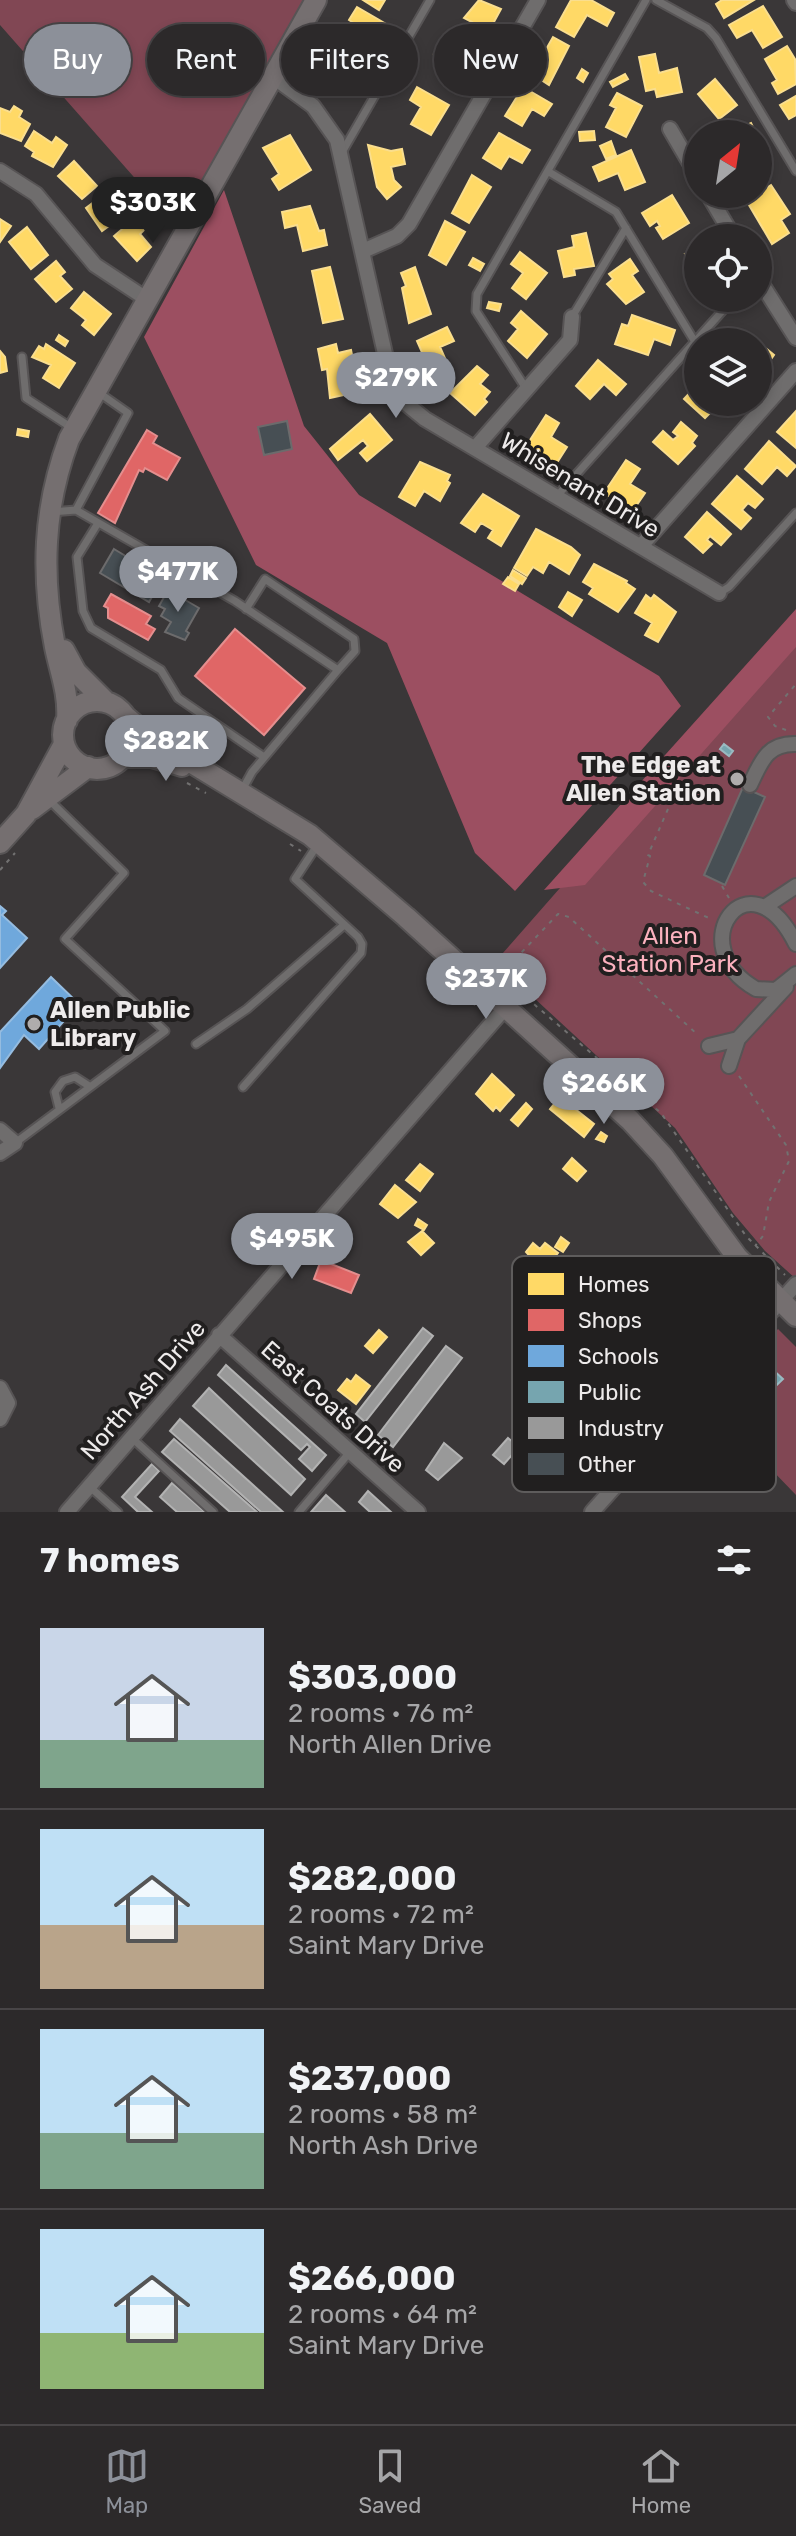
<!DOCTYPE html>
<meta charset="utf-8">
<style>
:root{--surface:#2c292a;--page:#383536;--text:#f1f3f6;--muted:#a6a6a8;--line:#484547;--accent:#8c9099}
body{margin:0;font-family:Rubik,sans-serif;background:var(--page);color:var(--text);height:100vh;display:flex;flex-direction:column;font-size:30px;white-space:nowrap}
*{box-sizing:border-box;margin:0}
p{font-size:26px;color:var(--muted)}
.icon{flex:none;width:44px;height:44px;fill:none;stroke:currentColor;stroke-width:2;stroke-linecap:round;stroke-linejoin:round}
.map{position:relative;height:1512px;overflow:hidden}
.drawer{display:flex;flex-direction:column;background:var(--surface);flex:1}
.drawer>*{flex:none}
.top-card{position:absolute;left:24px;top:24px;width:748px;height:72px;display:flex;gap:16px}
.needle{width:52px;rotate:30deg}
.controls{position:absolute;left:684px;top:120px;display:grid;gap:16px}
.controls a{display:grid;place-items:center;width:88px;height:88px;border-radius:50%;background:var(--surface);box-shadow:0 4px 12px #0003,0 0 0 2px var(--line);font-size:40px}
.price{position:absolute;translate:-50% -68px;padding:0 18px;border-radius:28px;background:var(--accent);color:#fff;font-size:26px;line-height:52px;filter:drop-shadow(0 2px 4px #0008)}
.price::after{content:'';position:absolute;left:50%;top:48px;width:24px;height:18px;margin-left:-12px;background:inherit;clip-path:polygon(0 0,100% 0,50% 100%)}
.price.active{background:#222;color:#fff}
ul{padding:0;list-style:none}
li{display:flex;align-items:center;gap:24px;height:200px;padding:0 40px}
li+li{border-top:2px solid var(--line)}
li span{display:grid;place-items:center;flex:none;width:224px;height:160px;border-radius:0px;color:#555}
li>.icon{margin-inline-start:auto}
span .icon{width:96px;height:96px;fill:#fffc;stroke-width:1}
li b{font-size:34px}
h2{display:flex;justify-content:space-between;align-items:center;height:96px;padding:0 40px;font-size:34px}
.chip{padding:0 28px;border-radius:36px;background:var(--surface);box-shadow:0 4px 12px #0003,0 0 0 2px var(--line);font-size:28px;line-height:72px}
.chip.active{background:var(--accent);color:#fff}
.tab-bar{display:flex;justify-content:space-around;align-items:center;height:112px;border-top:2px solid var(--line);background:var(--surface);font-size:22px;color:var(--muted)}
.tab-bar a{display:grid;justify-items:center;gap:4px}
.tab-bar .active{color:var(--accent)}
.map>svg:first-child{display:block}
.green{fill:#814754}
.forest{fill:#9c4f61}
.homes{fill:#ffd966;stroke:#fade8e;stroke-width:2}
.shops{fill:#e06666;stroke:#e48e8e;stroke-width:2}
.schools{fill:#6fa8dc;stroke:#95bce0;stroke-width:2}
.public{fill:#76a5af;stroke:#9abac1;stroke-width:2}
.industry{fill:#999;stroke:#b2b2b2;stroke-width:2}
.building{fill:#474f54;stroke:#6c6b6c;stroke-width:2}
.lines{fill:none;stroke-linecap:round;stroke-linejoin:round}
.lane-casing{stroke:#575455;stroke-width:11}
.street-casing{stroke:#575455;stroke-width:18}
.secondary-casing{stroke:#575455;stroke-width:24}
.path{stroke:#727171;stroke-width:2;stroke-dasharray:4 6;stroke-linecap:butt}
.lane{stroke:#6f6d6d;stroke-width:7}
.street{stroke:#6f6d6d;stroke-width:14}
.secondary{stroke:#756f70;stroke-width:20}
.poi-dot{fill:#afacac;stroke:#211f1f;stroke-width:3}
.labels{text-anchor:middle;dominant-baseline:central;stroke-width:8;stroke-linejoin:round;paint-order:stroke}
.street-label{font-size:24px;fill:#eeebeb;stroke:#211f1f}
.poi-label{font-size:24px;font-weight:bold;fill:#eeebeb;stroke:#211f1f;text-anchor:end}
.park-label{font-size:24px;fill:#fbb1be;stroke:#211f1f}
.key{fill:#211f1f;stroke:#5e5c5c;stroke-width:2}
.key-label{font-size:22px;fill:#eeebeb}
</style>
<div class="map">
<svg width="796" height="1512" viewBox="0 0 796 1512">
<rect width="100%" height="100%" fill="#3a3738"/>
<path class="green" d="M0,0h307l-130,226 -177,-201z
M796,619v660l-31,-28 -32,-38 -58,-85 -180,-166z
M778,1329l18,18v148l-86,-89z"/>
<path class="forest" d="M224,190l80,236 55,69 300,181 22,30 -166,185 -40,-38 -88,-210 -131,-78 -112,-228z
M796,609v38l-211,238 -41,5z"/>
<path class="homes" d="M363,0h22l-6,10z
M479,0l22,9 -18,33 -17,-10 6,-10 -8,-4z
M571,0h20l23,13 -7,13 -20,-11 -13,22 -18,-10z
M722,0h32l-30,18 -8,-14z
M763,6l19,31 -19,11 -11,-18 -15,8 -8,-13z
M357,7l31,18 -15,25 -16,-10 6,-11 -14,-9z
M553,37l16,9 -20,39 -17,-11z
M443,40l32,19 -14,24 -17,-10 6,-10 -16,-9z
M335,44l14,8 -8,14 16,8 -10,18 -29,-17z
M787,46l8,13 1,25 -18,10 -6,-11 5,-3 -12,-21z
M655,54l4,19 18,-5 5,24 -25,5 -2,-8 -9,2 -7,-34z
M366,64l10,6 -3,7 -11,-7z
M582,69l6,4 -5,9 -6,-4z
M625,74l3,5 -15,8 -3,-5z
M715,79l22,26 -18,14 -21,-25z
M417,87l32,18 -18,30 -20,-11 10,-17 -11,-7z
M523,87l29,17 -8,12 -12,-7 -10,17 -17,-10z
M617,93l25,13 -16,31 -20,-10 10,-19 -6,-3z
M796,96v19l-7,4 -9,-14z
M14,106l8,5 -3,6 11,7 -9,17 -21,-8v-25l10,4z
M751,123l5,11h-29z
M34,131l18,12 4,-6 11,8 -14,22 -21,-11 2,-4 -9,-6z
M594,131l1,9 -15,1 -1,-9z
M499,133l31,17 -8,13 -13,-7 -8,13 -18,-11z
M290,135l21,35 -32,20 -7,-11 7,-5 -16,-26z
M611,141l5,14 -10,4 -6,-13z
M368,145l23,6 11,-2 3,15 -14,3 3,13 7,7 -14,12 -10,-12z
M631,150l14,32 -20,8 -7,-17 -19,8 -6,-14z
M74,161l23,25 -15,13 -24,-23z
M472,175l19,12 -22,36 -17,-10z
M116,185l8,12 -13,9 9,12 -18,13 -16,-23z
M771,185l19,29 -9,6 8,13 -17,11 -26,-44z
M672,195l17,28 -26,16 -7,-11 4,-2 -3,-5 -7,5 -8,-13z
M310,206l9,25 5,-1 3,15 -24,6 -6,-26 -12,3 -3,-16z
M147,208l9,10 -16,16 11,13 -14,14 -23,-25z
M0,219l11,7 -11,16z
M445,221l20,11 -19,33 -17,-10z
M27,227l21,28 -17,14 -22,-27z
M586,233l8,33 -20,3 1,6 -11,2 -6,-26 16,-4 -2,-11z
M698,247v29l-13,-22z
M520,252l27,21 -21,26 -14,-11 11,-15 -12,-9z
M473,258l11,6 -4,7 -11,-6z
M630,259l8,12 -6,4 12,17 -18,12 -19,-20 6,-5 -4,-5z
M56,261l9,11 -5,4 12,13 -16,13 -21,-23z
M330,267l13,52 -20,4 -11,-52z
M415,267l16,47 -22,9 -7,-35 4,-2 -5,-13z
M84,292l27,22 -17,21 -12,-10 4,-5 -15,-12z
M489,302l12,2 -2,7 -12,-3z
M521,311l26,23 -20,24 -19,-17 10,-12 -7,-6z
M632,315l43,15 -5,15 -16,-6 -6,16 -33,-11 7,-20 6,2z
M447,327l7,14 -14,6 8,18 -17,8 -14,-32z
M59,335l9,6 -3,5 -9,-6z
M757,341l17,14 -14,20 -2,-2z
M46,344l29,19 -16,25 -16,-10 8,-13 -19,-8 7,-11 5,3z
M336,344l2,9 13,-3 4,19 -7,2 5,22 -23,5 -3,-29 -5,1 -4,-21z
M0,351l5,6 2,14 -7,2z
M598,360l28,24 -10,11 -12,-11 -14,15 -14,-13z
M477,366l11,9 -8,9 10,8 -6,7 3,3 -12,13 -25,-22z
M696,386l2,16h33l-10,10 -5,-5 -11,11 -21,-19z
M796,411v37l-19,-16z
M370,414l22,26 -25,21 -7,-8 8,-7 -5,-6 -25,20 -8,-11z
M546,415l13,8 -8,14 16,10 -12,19 -30,-18z
M681,422l16,14 -5,7 3,3 -17,18 -25,-22 10,-11 10,9 5,-4 -5,-4z
M18,429l11,2 -1,6 -11,-2z
M769,441l27,25 -9,10 -10,-9 -15,17 -17,-15z
M626,460l14,9 -10,15 15,9 -13,19 -28,-19z
M420,462l30,13 -3,6 3,2 -10,18 -16,-10 -9,15 -16,-9z
M737,476l26,23 -8,9 -7,-5 -6,7 9,8 -10,11 -29,-25z
M483,494l36,22 -18,30 -13,-8 5,-8 -12,-7 -6,9 -14,-9z
M707,512l24,22 -10,11 -11,-9 -3,4 5,4 -9,9 -18,-16z
M536,529l35,18 9,8 -11,19 -20,-12 -6,11 -10,-6 -6,9 -13,-8z
M594,564l33,17 -1,2 9,6 -17,23 -29,-18 4,-6 -10,-6z
M513,570l13,8 -4,6 -12,-8z
M508,577l11,7 -4,7 -12,-7z
M568,592l14,8 -10,16 -13,-9z
M646,595l5,4 3,-4 22,17 -18,30 -13,-7 7,-12 -17,-10z
M492,1074l22,21 -14,16 -4,-4 -3,4 -17,-17z
M560,1097l34,27 -10,13 -34,-28z
M526,1103l6,6 -14,17 -7,-6z
M601,1132l6,4 -3,6 -8,-3z
M572,1158l14,13 -9,10 -14,-12z
M420,1164l13,10 -13,17 -14,-11z
M395,1185l21,17 -18,16 -18,-14z
M418,1219l9,6 -3,5 -9,-5z
M422,1231l12,12 -13,12 -13,-13z
M561,1237l8,6 -6,9 -8,-5z
M533,1243l7,6 5,-6 13,10 -15,18 -17,-19z
M379,1330l8,7 -14,16 -8,-7z
M356,1375l14,11 -14,18 -18,-14 9,-11 4,3z"/>
<path class="shops" d="M147,430l10,6 -4,7 27,15 -13,22 -22,-12 -2,4 -4,-2 -24,53 -17,-10z
M111,594l40,22 -5,8 9,5 -7,11 -40,-22v-10l-4,-2z
M235,629l70,59 -41,47 -69,-59z
M321,1260l38,15 -8,18 -37,-14z"/>
<path class="schools" d="M0,906l6,5 -4,4 25,23 -27,30z
M51,977l28,27 -40,45 -15,-14 -24,33v-36z"/>
<path class="public" d="M724,744l9,7 -4,5 -9,-7z
M754,1358l3,3 3,-3 23,21 -24,23 -12,-12 9,-9 -13,-13z"/>
<path class="industry" d="M423,1328l10,8 -68,86 -9,-8z
M446,1346l16,12 -69,89 -15,-12z
M226,1365l100,90 -14,16 -13,-12 11,-12 -3,-3 -6,6 -83,-75z
M209,1388l96,91 -14,16 -98,-89z
M180,1419l103,93h-22l-91,-81z
M508,1438l11,9 -15,17 -11,-9z
M174,1439l83,73h-27l-68,-60z
M444,1443l18,15 -24,22 -12,-10z
M152,1464l7,7 -24,26 17,15h-14l-16,-15z
M172,1483l33,29h-28l-17,-15z
M368,1491l23,21h-21l-11,-10z
M326,1495l19,17h-34z"/>
<path class="building" d="M287,421l5,28 -28,6 -6,-28z
M114,549l33,20 3,-4 15,9 -16,28 -49,-29z
M168,590l31,18 -13,23 3,2 -4,7 -20,-8 6,-10 -10,-6 4,-7 -6,-3z
M743,787l22,10 -40,88 -21,-10z"/>
<g class="lines">
<defs>
<path id="lane" d="M656,0l51,28 9,10 80,133
M341,154l89,-154
M549,172l67,40 79,130
M572,317l54,-89
M22,357l4,41 46,30
M527,390l-51,-79 1,-17 169,-294
M557,496l177,-198
M76,510l52,-97 -30,-21
M51,512l25,-2 159,91 103,69 -86,102 -11,20
M98,523l-21,34 6,54 8,17 70,42 17,28 86,59
M719,593l10,-6 67,-74
M246,609l19,-30 89,60 1,12 -17,19
M196,1044l51,-35 97,-84
M243,1087l118,-134 1,-9 -4,-7 -63,-58 23,-35
M59,1108l-4,-16 8,-11 12,-4 14,9
M15,1143l150,-112 -100,-92 59,-66 -76,-74
M133,1439l80,73
M90,1487l28,25
M299,1512l51,-60"/>
<path id="street" d="M794,0l2,3
M272,76l41,30 24,34 51,227 15,34 22,18 294,174
M670,129l28,48
M0,171l36,23 59,71 53,35
M708,194l26,44
M363,251l34,-15 12,-12 129,-224
M758,278l38,60
M475,448l95,-108 2,-23
M641,546l155,-175
M750,785c11,-23 17,-42 46,-41
M766,906l30,-20
M796,944c-47,-94 -116,2 -40,45l20,1 20,-16
M709,1046l29,-7
M729,1066l9,-27 48,-52
M0,1130l15,13 -15,10
M219,1335l199,177
M0,1388l8,15 -8,16
M67,1512l438,-504
M592,1512l204,-228"/>
<path id="secondary" d="M64,650l12,22 30,30
M63 735a34 34 0 1 1 68 0a34 34 0 1 1-68 0Z
M126,717l25,21 159,97 96,82 224,203 33,36 74,101 59,59
M67,720c2,-27 -7,-48 -12,-73 -14,-72 -12,-139 14,-208l247,-439
M123,757h29l30,9
M32,809l56,-42
M0,843l26,-29 38,-70"/>
</defs>
<use href="#lane" class="lane-casing"/>
<use href="#street" class="street-casing"/>
<use href="#secondary" class="secondary-casing"/>
<path class="path" d="M786,730l-11,-4 -7,-9 28,-33
M103,777l13,-4
M187,783l19,10
M668,809l-20,46 2,1 -7,26 8,9 60,28
M290,844l11,7
M0,870l15,-17
M722,886l7,12
M501,974l57,-60 11,3 129,118
M497,979l3,-4 161,138 85,123 39,39
M451,982l24,23
M739,1076l47,69 3,16 -20,41 -6,34 -8,10"/>
<use href="#lane" class="lane"/>
<use href="#street" class="street"/>
<use href="#secondary" class="secondary"/>
</g>
<g class="poi-dot">
<circle cx="737" cy="779" r="8"/>
<circle cx="34" cy="1024" r="8"/>
</g>
<g class="labels">
<g class="street-label">
<text transform="translate(580 485) rotate(31)">Whisenant Drive</text>
<text transform="translate(143 1390) rotate(-49)">North Ash Drive</text>
<text transform="translate(333 1407) rotate(42)">East Coats Drive</text>
</g>
<g class="poi-label">
<text x="721" y="765">The Edge at<tspan x="721" dy="28">Allen Station</tspan></text>
<text x="50" y="1010" text-anchor="start">Allen Public<tspan x="50" dy="28">Library</tspan></text>
</g>
<g class="park-label">
<text x="670" y="936">Allen<tspan x="670" dy="28">Station Park</tspan></text>
</g>
</g>
<rect x="512" y="1256" width="264" height="236" rx="12" class="key"/>
<rect x="528" y="1273" width="36" height="22" fill="#ffd966"/>
<rect x="528" y="1309" width="36" height="22" fill="#e06666"/>
<rect x="528" y="1345" width="36" height="22" fill="#6fa8dc"/>
<rect x="528" y="1381" width="36" height="22" fill="#76a5af"/>
<rect x="528" y="1417" width="36" height="22" fill="#999"/>
<rect x="528" y="1453" width="36" height="22" fill="#474f54"/>
<g class="key-label">
<text x="578" y="1292">Homes</text>
<text x="578" y="1328">Shops</text>
<text x="578" y="1364">Schools</text>
<text x="578" y="1400">Public</text>
<text x="578" y="1436">Industry</text>
<text x="578" y="1472">Other</text>
</g>
</svg>
<div class="controls">
<a><svg class="needle" viewBox="-14 -14 28 28"><path d="M0-13l5 13h-10z" fill="#e53935"/><path d="M0 13l5-13h-10z" fill="#a6a6a8"/></svg></a>
<a><svg class="icon" aria-label="locate" viewBox="0 0 24 24"><circle cx="12" cy="12" r="6"/><path d="M12 2v4M12 18v4M2 12h4M18 12h4"/></svg></a>
<a><svg class="icon" aria-label="layers" viewBox="0 0 24 24"><path d="M12 4l9 5-9 5-9-5zM3 14l9 5 9-5"/></svg></a>
</div>
<b class="price active" style="left:153px;top:245px">$303K</b>
<b class="price" style="left:396px;top:420px">$279K</b>
<b class="price" style="left:178px;top:614px">$477K</b>
<b class="price" style="left:166px;top:783px">$282K</b>
<b class="price" style="left:486px;top:1021px">$237K</b>
<b class="price" style="left:604px;top:1126px">$266K</b>
<b class="price" style="left:292px;top:1281px">$495K</b>
<div class="top-card">
<a class="chip active">Buy</a>
<a class="chip">Rent</a>
<a class="chip">Filters</a>
<a class="chip">New</a>
</div>
</div>
<section class="drawer">
<h2>7 homes<svg class="icon" aria-label="filters" viewBox="0 0 24 24"><path d="M4 7h16M4 17h16"/><circle cx="9" cy="7" r="2"/><circle cx="15" cy="17" r="2"/></svg></h2>
<ul>
<li><span style="background:linear-gradient(#c9d6e8 70%,#7fa58c 0)"><svg class="icon" aria-label="home" viewBox="0 0 24 24"><path d="M3 11l9-7 9 7M6 9v11h12V9"/></svg></span><div><b>$303,000</b><p>2 rooms · 76 m²</p><p>North Allen Drive</p></div></li>
<li><span style="background:linear-gradient(#bfe0f5 60%,#b9a48a 0)"><svg class="icon" aria-label="home" viewBox="0 0 24 24"><path d="M3 11l9-7 9 7M6 9v11h12V9"/></svg></span><div><b>$282,000</b><p>2 rooms · 72 m²</p><p>Saint Mary Drive</p></div></li>
<li><span style="background:linear-gradient(#bfe0f5 65%,#7fa58c 0)"><svg class="icon" aria-label="home" viewBox="0 0 24 24"><path d="M3 11l9-7 9 7M6 9v11h12V9"/></svg></span><div><b>$237,000</b><p>2 rooms · 58 m²</p><p>North Ash Drive</p></div></li>
<li><span style="background:linear-gradient(#bfe0f5 65%,#8fb573 0)"><svg class="icon" aria-label="home" viewBox="0 0 24 24"><path d="M3 11l9-7 9 7M6 9v11h12V9"/></svg></span><div><b>$266,000</b><p>2 rooms · 64 m²</p><p>Saint Mary Drive</p></div></li>
</ul>
</section>
<nav class="tab-bar">
<a class="active"><svg class="icon" aria-label="map" viewBox="0 0 24 24"><path d="M3 6l6-2 6 2 6-2v14l-6 2-6-2-6 2zM9 4v14M15 6v14"/></svg>Map</a>
<a><svg class="icon" aria-label="saved" viewBox="0 0 24 24"><path d="M7 4h10v16l-5-4-5 4z"/></svg>Saved</a>
<a><svg class="icon" aria-label="home" viewBox="0 0 24 24"><path d="M3 11l9-7 9 7M6 9v11h12V9"/></svg>Home</a>
</nav>
